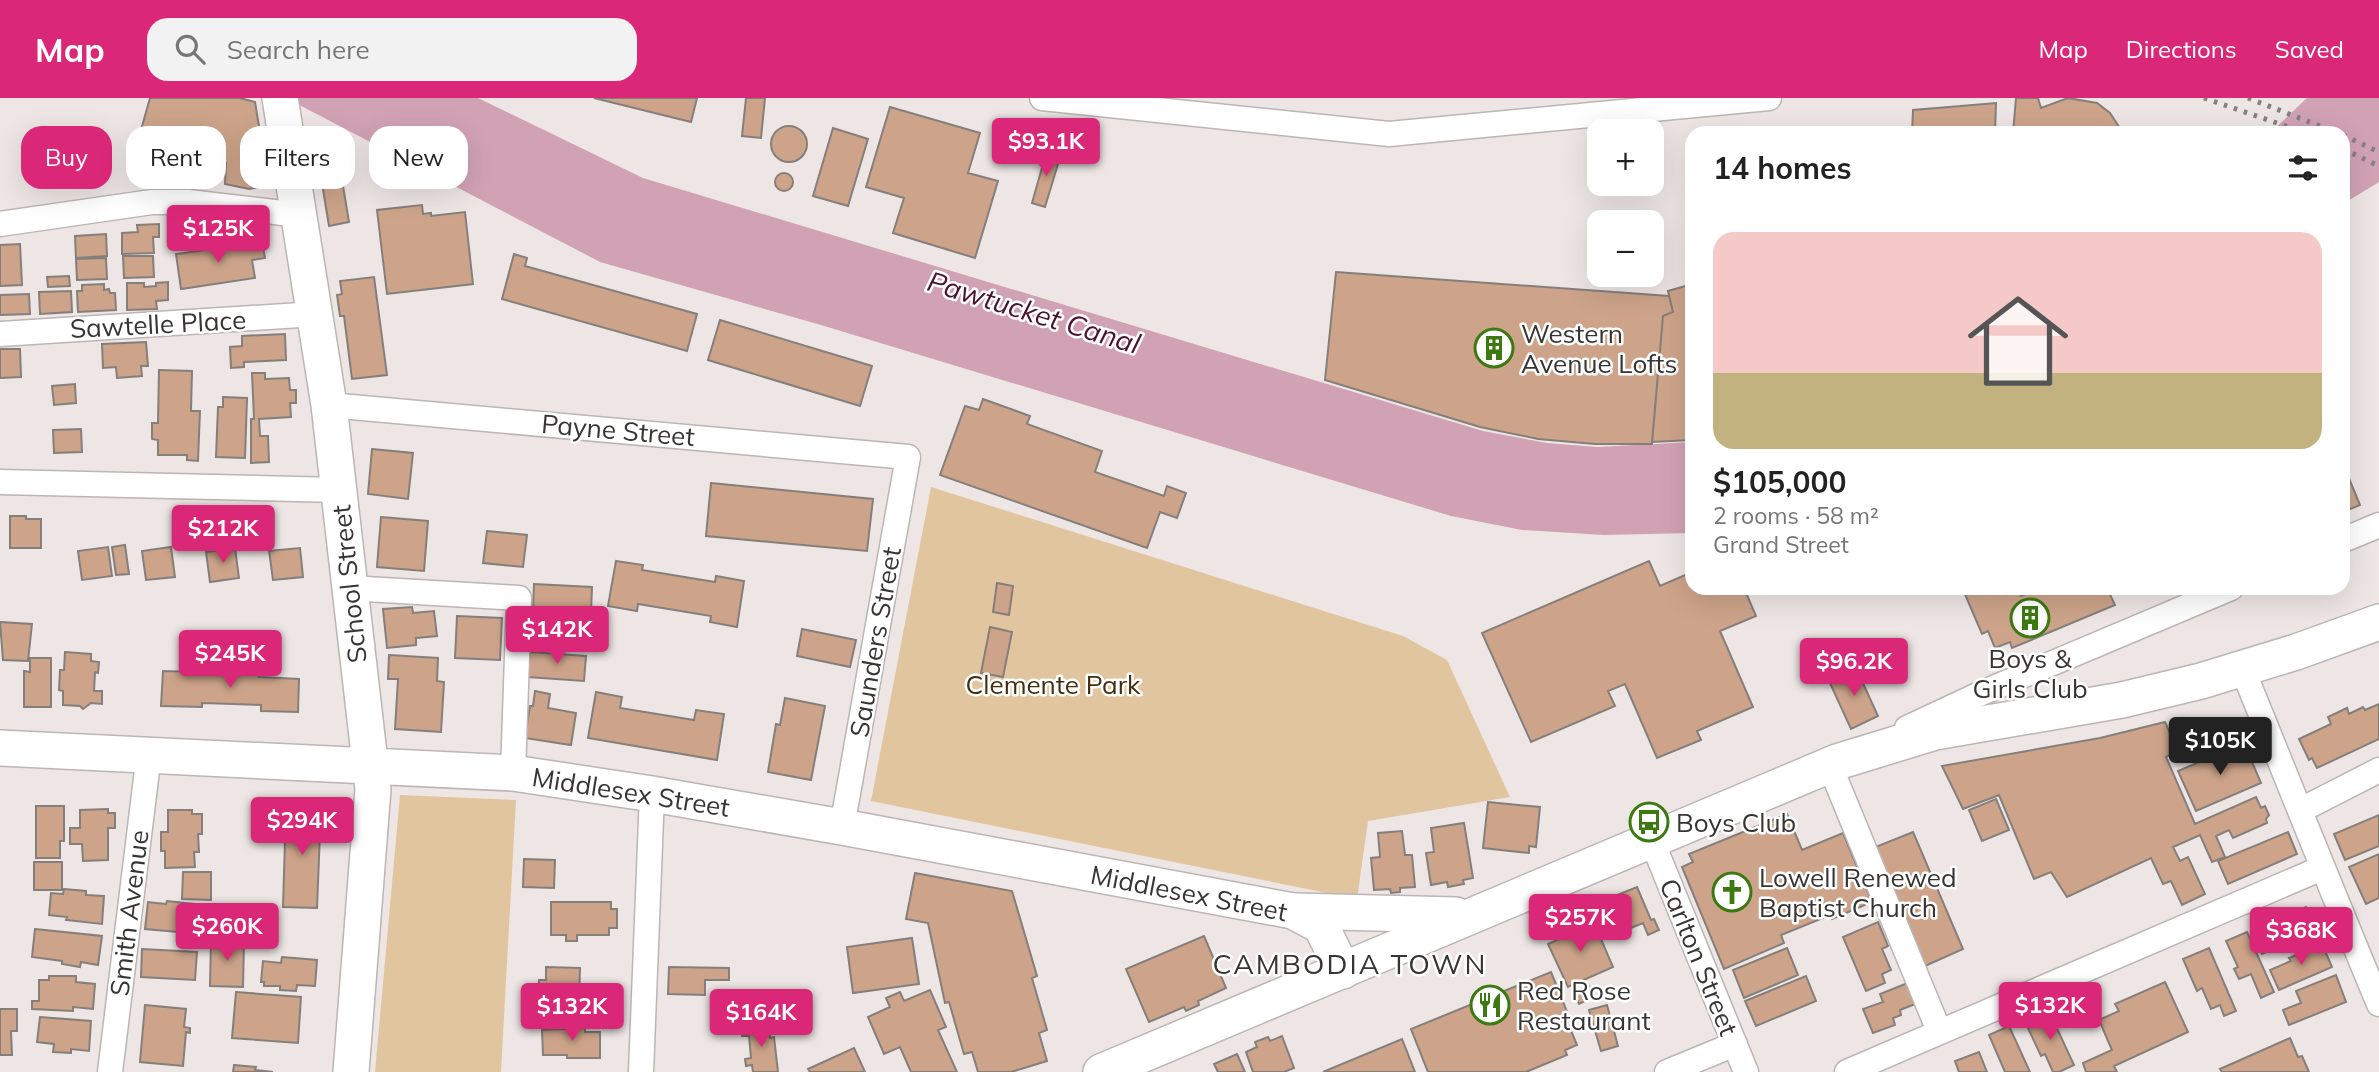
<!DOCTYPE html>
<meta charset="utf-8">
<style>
:root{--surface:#fff;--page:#f2f2f2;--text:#222;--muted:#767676;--line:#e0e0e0;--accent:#db2777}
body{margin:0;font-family:Mulish,sans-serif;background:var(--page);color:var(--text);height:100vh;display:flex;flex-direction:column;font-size:26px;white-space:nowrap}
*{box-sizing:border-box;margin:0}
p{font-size:23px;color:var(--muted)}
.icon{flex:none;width:38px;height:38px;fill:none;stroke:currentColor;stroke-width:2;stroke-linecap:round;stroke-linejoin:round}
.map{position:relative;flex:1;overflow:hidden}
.drawer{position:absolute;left:1685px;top:28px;width:665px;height:469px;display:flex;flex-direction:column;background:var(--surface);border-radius:21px;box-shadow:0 7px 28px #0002}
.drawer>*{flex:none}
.hud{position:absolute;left:21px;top:28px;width:665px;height:63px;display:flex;gap:14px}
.tools{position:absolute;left:1587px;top:21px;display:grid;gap:14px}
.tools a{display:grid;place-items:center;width:77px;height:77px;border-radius:14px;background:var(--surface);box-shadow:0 7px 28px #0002;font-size:35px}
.price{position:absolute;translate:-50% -60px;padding:0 16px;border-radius:7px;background:var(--accent);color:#fff;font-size:23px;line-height:46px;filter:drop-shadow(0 2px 4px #0008)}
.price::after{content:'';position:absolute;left:50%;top:42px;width:21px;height:16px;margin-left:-10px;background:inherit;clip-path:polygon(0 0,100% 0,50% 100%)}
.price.current{background:#222;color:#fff}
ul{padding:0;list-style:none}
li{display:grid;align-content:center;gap:14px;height:371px;padding:0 28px}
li+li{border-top:2px solid var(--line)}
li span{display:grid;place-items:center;height:217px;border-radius:21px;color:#555}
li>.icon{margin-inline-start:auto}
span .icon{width:126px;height:126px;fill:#fffc;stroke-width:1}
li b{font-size:30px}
h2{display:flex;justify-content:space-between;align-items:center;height:84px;padding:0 28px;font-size:30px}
.chip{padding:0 24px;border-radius:21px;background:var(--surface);box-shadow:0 7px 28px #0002;font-size:24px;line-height:63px}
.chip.current{background:var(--accent);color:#fff}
header{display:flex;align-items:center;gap:42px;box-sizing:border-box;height:98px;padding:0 35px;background:var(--accent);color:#fff}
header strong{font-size:33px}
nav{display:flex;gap:38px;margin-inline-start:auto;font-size:24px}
.search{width:490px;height:63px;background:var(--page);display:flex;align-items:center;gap:18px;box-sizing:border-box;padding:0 24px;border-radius:21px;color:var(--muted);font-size:26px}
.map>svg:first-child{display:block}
.green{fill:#e1c59f}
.water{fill:#d1a2b4}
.building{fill:#cda48a;stroke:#857f7c;stroke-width:2}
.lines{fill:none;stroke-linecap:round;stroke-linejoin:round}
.street-casing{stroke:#bcb5b3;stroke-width:27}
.secondary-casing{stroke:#bcb5b3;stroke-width:38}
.street{stroke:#fff;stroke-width:24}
.secondary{stroke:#fff;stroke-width:35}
.rail{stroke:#858180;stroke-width:5;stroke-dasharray:3.5 7;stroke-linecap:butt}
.labels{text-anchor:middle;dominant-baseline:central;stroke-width:5;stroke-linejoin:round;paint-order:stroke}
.street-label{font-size:26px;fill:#373534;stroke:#fff}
.poi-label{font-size:26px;fill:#373534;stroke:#fff;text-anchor:start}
.park-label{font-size:26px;fill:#422d0e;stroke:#fff}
.water-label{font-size:28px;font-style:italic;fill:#4c1330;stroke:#fff}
.neighbourhood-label{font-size:28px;letter-spacing:2px;fill:#373534;stroke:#fff}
</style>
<header>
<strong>Map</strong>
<div class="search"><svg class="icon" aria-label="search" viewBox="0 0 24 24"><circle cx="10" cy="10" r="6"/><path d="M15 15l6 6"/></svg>Search here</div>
<nav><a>Map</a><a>Directions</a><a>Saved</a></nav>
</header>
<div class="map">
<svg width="2379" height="974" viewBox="0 0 2379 974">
<rect width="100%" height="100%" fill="#ede6e4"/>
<path class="green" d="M931,389l472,149 44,24 63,137 -142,24 -11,78 -486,-98z
M400,697l116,5 -15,272h-126z"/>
<path class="water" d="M286,0h192l165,80 840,253 64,12 50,4 95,-5v91l-88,2 -82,-5 -71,-14 -630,-191 -221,-63z
M2307,0h72v84l-36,22v-71h-73z"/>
<path class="building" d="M150,0h90l15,4 13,78 -8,7 -11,2 -24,-5 1,-21 -87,-26z
M594,0h103l-6,24z
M746,0h19l-4,40 -19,-2z
M2016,0h22l3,10 27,-10 29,5 13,10 13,20h-110z
M1996,5l-1,30h-83l1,-23z
M890,9l90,26 -12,40 30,8 -23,77 -82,-25 11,-35 -38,-11z
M771 46a18 18 0 1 1 36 0a18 18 0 1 1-36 0Z
M833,30l35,11 -20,67 -35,-10z
M1047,52l14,4 -16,53 -13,-4z
M94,56l1,9 -10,1 1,15 -34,3 -1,-25z
M775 84a9 9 0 1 1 18 0a9 9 0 1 1-18 0Z
M341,76l8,48 -20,4 -8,-49z
M422,107l1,9 8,-1v3l34,-4 8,72 -86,10 -10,-84z
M159,126v13h-6l1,16 -32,1v-21l16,-1 -1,-7z
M106,136l1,22 -31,2 -1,-22z
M262,144l3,16 -13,2 3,18 -74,11 -5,-35z
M20,146l2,41 -22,1v-41z
M514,156l13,4 -2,8 172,48 -10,37 -185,-52z
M123,158h30l1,21 -30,1z
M106,160l1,21 -30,1 -1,-21z
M1336,174l333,24 4,16 -10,4 -11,128h-57l-57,-5 -58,-12 -155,-47z
M69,178l1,10 -22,1 -1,-10z
M374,179l13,98 -35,4 -8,-63h-4l-3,-21 5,-1 -2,-13z
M168,184v18l-12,1 1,8 -30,1v-27h17v4l12,-1v-3z
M104,186v6l5,-1 1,4h5l1,17 -38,2 -1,-21h5v-6z
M1692,186v156l-40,2 11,-126 10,-4 -5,-21z
M71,193l1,21 -32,2 -1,-22z
M29,196l1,20 -30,1v-20z
M720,222l152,46 -12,40 -152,-46z
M285,236l1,26 -42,2v5l-13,1 -1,-21 12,-1v-10z
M146,244l2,24h-7l1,10 -25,2 -1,-11 -13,1 -1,-24z
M0,251h20l1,28 -21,1z
M159,272l33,1 -1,40h9l-2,50 -11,-1v-5h-29v-15l-6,-1v-16h6z
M252,275h13v6l24,-1 1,12h6v13h-6l1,14 -32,2 1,17h8l1,26 -18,1v-44h3z
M75,286l1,19 -22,2 -2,-19z
M223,299l24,1 -2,60 -29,-1 2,-50h5z
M983,301l47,17 -3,8 75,27 -7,21 69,24 3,-10 19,7 -9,25 -17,-6 -13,36 -207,-73 25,-69 14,4z
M81,331l1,23 -28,1 -1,-23z
M372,351l41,4 -5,46 -40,-5z
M2343,366l17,41 -17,7z
M711,385l162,16 -6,52 -161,-15z
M10,418h16v3h15v29h-31z
M381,419l47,4 -4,50 -47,-4z
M487,433l40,4 -4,32 -40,-4z
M125,447l4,29 -13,1 -4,-28z
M108,449l4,29 -30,4 -4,-29z
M171,449l4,30 -29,3 -4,-29z
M235,450l4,30 -29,4 -4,-30z
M300,450l3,29 -30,3 -4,-29z
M616,463l27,4 -1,5 73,12 1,-6 28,5 -7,46 -27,-5 1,-6 -73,-12 -1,7 -29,-5z
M1649,463l11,25 32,-14v16h52l12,28 -36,15 33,76 -56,24 4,9 -44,18 -32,-74 -17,7 7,15 -84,36 -49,-109z
M997,485l16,3 -4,29 -16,-3z
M534,486l58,3 -1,26 -58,-2z
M1974,490h43l4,8 19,-8h67l8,17 -103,43 -2,-6 -15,6 -7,-17 -6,3 -18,-42z
M412,509l1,6 21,-2 3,25 -21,2v7l-29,3 -4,-39z
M457,518l45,2 -2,42 -45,-2z
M0,524l32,2 -4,37 -25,-1z
M990,529l22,5 -9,45 -22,-4z
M802,531l54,11 -6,27 -53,-11z
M65,554l26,2v7l8,1 -1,11 -3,-1 -1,19h8v13l-11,-1 -8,6 -3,-3 -17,-1v-14l-4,-1 1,-20h4z
M530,554l56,4 -2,25 -56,-4z
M389,557l49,3 -1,23 7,1 -3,50 -46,-3 3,-50h-10z
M30,560h21v49h-27v-36l6,1z
M1856,570l22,48 -27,13 -22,-48z
M201,571l59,2 -1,6 40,2 -1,33 -37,-1v-6l-59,-2v4l-41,-1 2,-35 38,1z
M535,593l15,3 -2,14 28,5 -5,32 -46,-7 5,-32h3z
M596,594l26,5 -2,11 74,12 2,-10 28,4 -7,46 -129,-22z
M785,600l40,8 -14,74 -43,-8 8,-48 4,1z
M2379,606v35l-62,29 -5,-10 -3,2 -10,-21 32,-15 -3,-7 19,-9 2,6 14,-7 2,3z
M2165,624l13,29 -12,6 29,67 61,-27 5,11 4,-2 4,9 -3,4 1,4 -34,15 -4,-8 -13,6 9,21 -13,5 -12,-27 -27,12 7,14 8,-4 17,37 -23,11 -11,-24 -8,3 -12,-26 -84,39 -16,-25 -17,7 -35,-84 -36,14 -21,-43 158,-28z
M2244,645l17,40 -65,28 -18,-40z
M1996,701l13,31 -27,11 -13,-31z
M1488,704l52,5 -4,40 -7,-1v7l-46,-5z
M36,708h28v35h-4v17h-24z
M286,709l35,1 -4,100 -34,-1z
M108,711v4h7v15h-7v32l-25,1 -1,-17h-12v-16h10v-18z
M168,712h24v4h10v20h-4l1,18h-5l1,15 -30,1v-17h-4v-19h7z
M1787,716l15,36 41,-17 29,69 -40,17 -2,-4 -49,20 3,8 -60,26 -42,-102 11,-5 -4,-8z
M2379,717v31l-34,14 -11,-26z
M1464,725l9,55 -10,2 1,4 -16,3 -1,-5 -16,3 -5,-32 8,-1 -3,-24z
M1402,733l3,24h7l3,32 -15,1v4l-9,1 -1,-4 -16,1 -3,-32 9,-1 -2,-24z
M1913,734l50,117 -40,18 -50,-119z
M2288,734l9,22 -69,30 -10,-23z
M2379,756v44l-13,6 -17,-37z
M524,761l31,1 -1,28 -31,-1z
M34,764h28v28h-28z
M183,774h28v28l-29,-1z
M915,775l97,18 25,85 -5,2 15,52 -8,3 8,28 -36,11h-33l-6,-20 -8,2 -15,-52 -4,1 -17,-80 -22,-4z
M1637,789l14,33 3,-1 5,11 -11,5 -5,-12 -37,15 -14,-33z
M64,791l22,2v4l18,1 -2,28 -36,-4 1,-3 -18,-2 2,-22 12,1z
M167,803l36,4 -3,29 -55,-5 3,-27 18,2z
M551,804h60v7h6v19h-8v7h-32v6h-11v-6h-15z
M2306,809l10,24 -54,23 -10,-24z
M1878,824l10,24 -6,3 9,21 -9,4 3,9 -19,8 -23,-54z
M1594,825l19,44 -45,20 -20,-43 18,-8 -3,-4 13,-6 2,4z
M35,831l67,7 -4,29 -17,-3 -1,5 -18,-3v-3l-30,-4z
M2247,834l27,60 -13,6 -10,-24 -12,5 -5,-10 4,-2 -12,-26z
M1204,838l22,52 -28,13 1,4 -13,6 -2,-4 -35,15 -23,-53z
M912,840l7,46 -66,9 -6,-46z
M211,842l33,1 -1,46 -33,-1z
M2322,846l10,23 -53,23 -9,-20 21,-9 -2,-3z
M1787,850l11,27 -54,23 -11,-28z
M2209,850l27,63 -12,5 -4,-11 -9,4 -9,-21 -5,3 -14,-32z
M142,851l55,3 -2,28 -54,-3z
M282,859l35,3 -2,26 -18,-1 -1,6 -16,-1v-4h-16v-4h-3l2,-21 18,2z
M546,869l34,1 -1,36 -34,-1v-4h-7l1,-19h7z
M669,869l60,1v12h-24v15l-37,-1z
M1551,874l17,42 -3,2 12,29 -12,5 2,5 -41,17h-98l-17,-43z
M2336,877l10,27 -57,23 -6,-15 18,-7 -5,-12z
M49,878h27v6l19,2 -2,25 -20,-2v4l-41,-2v-8h7v-21h10z
M1806,878l10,25 -60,25 -11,-25z
M1910,884l8,21 -18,7 1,5 -8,3 2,7 -22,8 -10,-24 20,-7 -3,-8z
M2165,884l23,50 -74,34 3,6h-31l-3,-9 29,-13 -13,-30 20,-9 -4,-7z
M1589,888l5,11 -15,7 -5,-11z
M930,892l16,37 -8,3 19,42h-46l-11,-25 -16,7 -16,-37 22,-10 -4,-9 14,-6 4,9z
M236,894l65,5 -3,46 -66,-5z
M145,907l41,4 -2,18 6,1v5l-4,-1 -3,34 -43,-4z
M1607,907l11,41 -17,5 -12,-41z
M0,911h17v22h-6l1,24h-12z
M2049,913l25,54 -15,7h-6l-8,-18 -4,2 -14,-30 6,-2 -2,-5z
M40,919l51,4 -2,30 -18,-2v4l-18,-1 1,-8 -17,-2z
M768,925l2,15 4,-1 4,35h-25l-1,-7 -6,1 -1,-7 6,-1 -2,-22h-7l-1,-6 7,-1 -1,-3z
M567,928h18v6h15v26h-33v-3h-24l-1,-25 26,-1z
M2009,928l21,46h-25l-16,-37z
M1282,938l12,32 -10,4h-31l-7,-20 11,-5 -2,-5 13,-5 2,4z
M2290,940l8,19 4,-1 7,16h-87l-2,-3z
M1402,941l13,33h-92z
M854,950l11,24h-55l-2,-3z
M1979,954l8,20h-28l-4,-11z
M1237,956l8,18h-27l-4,-8z
M234,967l22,2 -1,3 18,2h-40z"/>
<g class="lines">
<defs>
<path id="street" d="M1042,0l347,36 380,-36
M0,126l152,-22h36l112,13
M0,236l316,-20
M329,307l579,52 -66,370
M0,384l339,8
M2343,442l36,-15
M349,490l170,10 -6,175
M2242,570c46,112 90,224 137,336
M1907,630l77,-36 247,-104
M1830,668l109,265
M2301,712l78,-40
M1652,743l94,231
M110,974l39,-318
M641,974l11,-278
M1667,974l68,-28
M1847,974l475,-204"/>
<path id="secondary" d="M280,0l49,307 44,384 -22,283
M0,650l513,25 139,21 190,33 451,84 28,15 22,45
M1295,813l161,4
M1101,974l736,-310 98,-30 187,-32 79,-19 95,-29 83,-30"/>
</defs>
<use href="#street" class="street-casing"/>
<use href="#secondary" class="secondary-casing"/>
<use href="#street" class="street"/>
<use href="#secondary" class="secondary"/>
<path class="rail" d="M2204,0l102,35
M2248,0l90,35
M2343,37l36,17
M2343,51l36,17"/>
</g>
<defs>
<symbol id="building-ring" viewBox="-11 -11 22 22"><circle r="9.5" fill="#fff" stroke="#3d7911" stroke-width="1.5"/><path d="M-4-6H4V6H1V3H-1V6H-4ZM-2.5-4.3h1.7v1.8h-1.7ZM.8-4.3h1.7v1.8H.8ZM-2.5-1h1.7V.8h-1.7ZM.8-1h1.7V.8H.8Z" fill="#3d7911"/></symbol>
<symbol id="bus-ring" viewBox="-11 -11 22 22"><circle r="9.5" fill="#fff" stroke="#3d7911" stroke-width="1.5"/><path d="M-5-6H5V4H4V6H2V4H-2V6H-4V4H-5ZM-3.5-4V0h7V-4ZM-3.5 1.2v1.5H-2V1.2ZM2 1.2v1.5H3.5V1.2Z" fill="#3d7911"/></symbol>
<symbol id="church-ring" viewBox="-11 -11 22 22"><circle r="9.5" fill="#fff" stroke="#3d7911" stroke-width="1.5"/><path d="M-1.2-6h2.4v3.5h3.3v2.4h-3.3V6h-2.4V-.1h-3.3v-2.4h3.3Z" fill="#3d7911"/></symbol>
<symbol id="restaurant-ring" viewBox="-11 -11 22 22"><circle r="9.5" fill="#fff" stroke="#3d7911" stroke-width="1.5"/><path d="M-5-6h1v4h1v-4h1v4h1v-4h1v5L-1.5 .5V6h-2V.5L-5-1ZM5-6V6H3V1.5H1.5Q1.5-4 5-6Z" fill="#3d7911"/></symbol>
</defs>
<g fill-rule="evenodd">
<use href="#building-ring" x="1472" y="228" width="44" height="44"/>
<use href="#building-ring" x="2008" y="498" width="44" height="44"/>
<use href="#bus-ring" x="1627" y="702" width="44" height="44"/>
<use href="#church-ring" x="1710" y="772" width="44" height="44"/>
<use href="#restaurant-ring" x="1468" y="885" width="44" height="44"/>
</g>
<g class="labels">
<g class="street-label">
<text transform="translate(158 226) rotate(-3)">Sawtelle Place</text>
<text transform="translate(618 332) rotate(5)">Payne Street</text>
<text transform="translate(349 486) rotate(-96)">School Street</text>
<text transform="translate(875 544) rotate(-80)">Saunders Street</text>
<text transform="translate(631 694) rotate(9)">Middlesex Street</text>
<text transform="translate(1189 795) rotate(11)">Middlesex Street</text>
<text transform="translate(129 815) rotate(-83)">Smith Avenue</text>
<text transform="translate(1699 859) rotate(68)">Carlton Street</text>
</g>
<g class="poi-label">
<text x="1521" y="235">Western<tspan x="1521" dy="30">Avenue Lofts</tspan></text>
<text x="2030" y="560" text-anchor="middle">Boys &amp;<tspan x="2030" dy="30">Girls Club</tspan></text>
<text x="1676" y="724">Boys Club</text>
<text x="1759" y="779">Lowell Renewed<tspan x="1759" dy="30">Baptist Church</tspan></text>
<text x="1517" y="892">Red Rose<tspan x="1517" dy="30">Restaurant</tspan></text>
</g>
<g class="park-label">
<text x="1053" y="586">Clemente Park</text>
</g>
<g class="water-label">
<text transform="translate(1034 214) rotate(17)">Pawtucket Canal</text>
</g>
<g class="neighbourhood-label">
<text x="1350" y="865">CAMBODIA TOWN</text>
</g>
</g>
</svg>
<div class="tools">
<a>+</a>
<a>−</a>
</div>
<b class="price" style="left:1046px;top:80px">$93.1K</b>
<b class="price" style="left:218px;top:167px">$125K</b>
<b class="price" style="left:223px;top:467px">$212K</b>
<b class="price" style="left:557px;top:568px">$142K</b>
<b class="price" style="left:230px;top:592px">$245K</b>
<b class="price" style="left:1854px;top:600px">$96.2K</b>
<b class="price current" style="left:2220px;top:679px">$105K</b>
<b class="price" style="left:302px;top:759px">$294K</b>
<b class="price" style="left:1580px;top:856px">$257K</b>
<b class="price" style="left:227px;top:865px">$260K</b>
<b class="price" style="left:2301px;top:869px">$368K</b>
<b class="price" style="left:2050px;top:944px">$132K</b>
<b class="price" style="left:572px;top:945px">$132K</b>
<b class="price" style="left:761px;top:951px">$164K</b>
<div class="hud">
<a class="chip current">Buy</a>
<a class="chip">Rent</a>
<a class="chip">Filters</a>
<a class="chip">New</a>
</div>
<section class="drawer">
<h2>14 homes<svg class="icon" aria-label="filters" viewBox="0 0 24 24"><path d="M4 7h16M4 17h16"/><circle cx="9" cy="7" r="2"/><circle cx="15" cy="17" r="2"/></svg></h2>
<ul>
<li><span style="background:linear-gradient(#f6c9c9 65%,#c2b280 0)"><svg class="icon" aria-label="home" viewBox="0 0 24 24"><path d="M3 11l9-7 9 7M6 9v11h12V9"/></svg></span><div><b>$105,000</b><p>2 rooms · 58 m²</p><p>Grand Street</p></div></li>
</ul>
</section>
</div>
